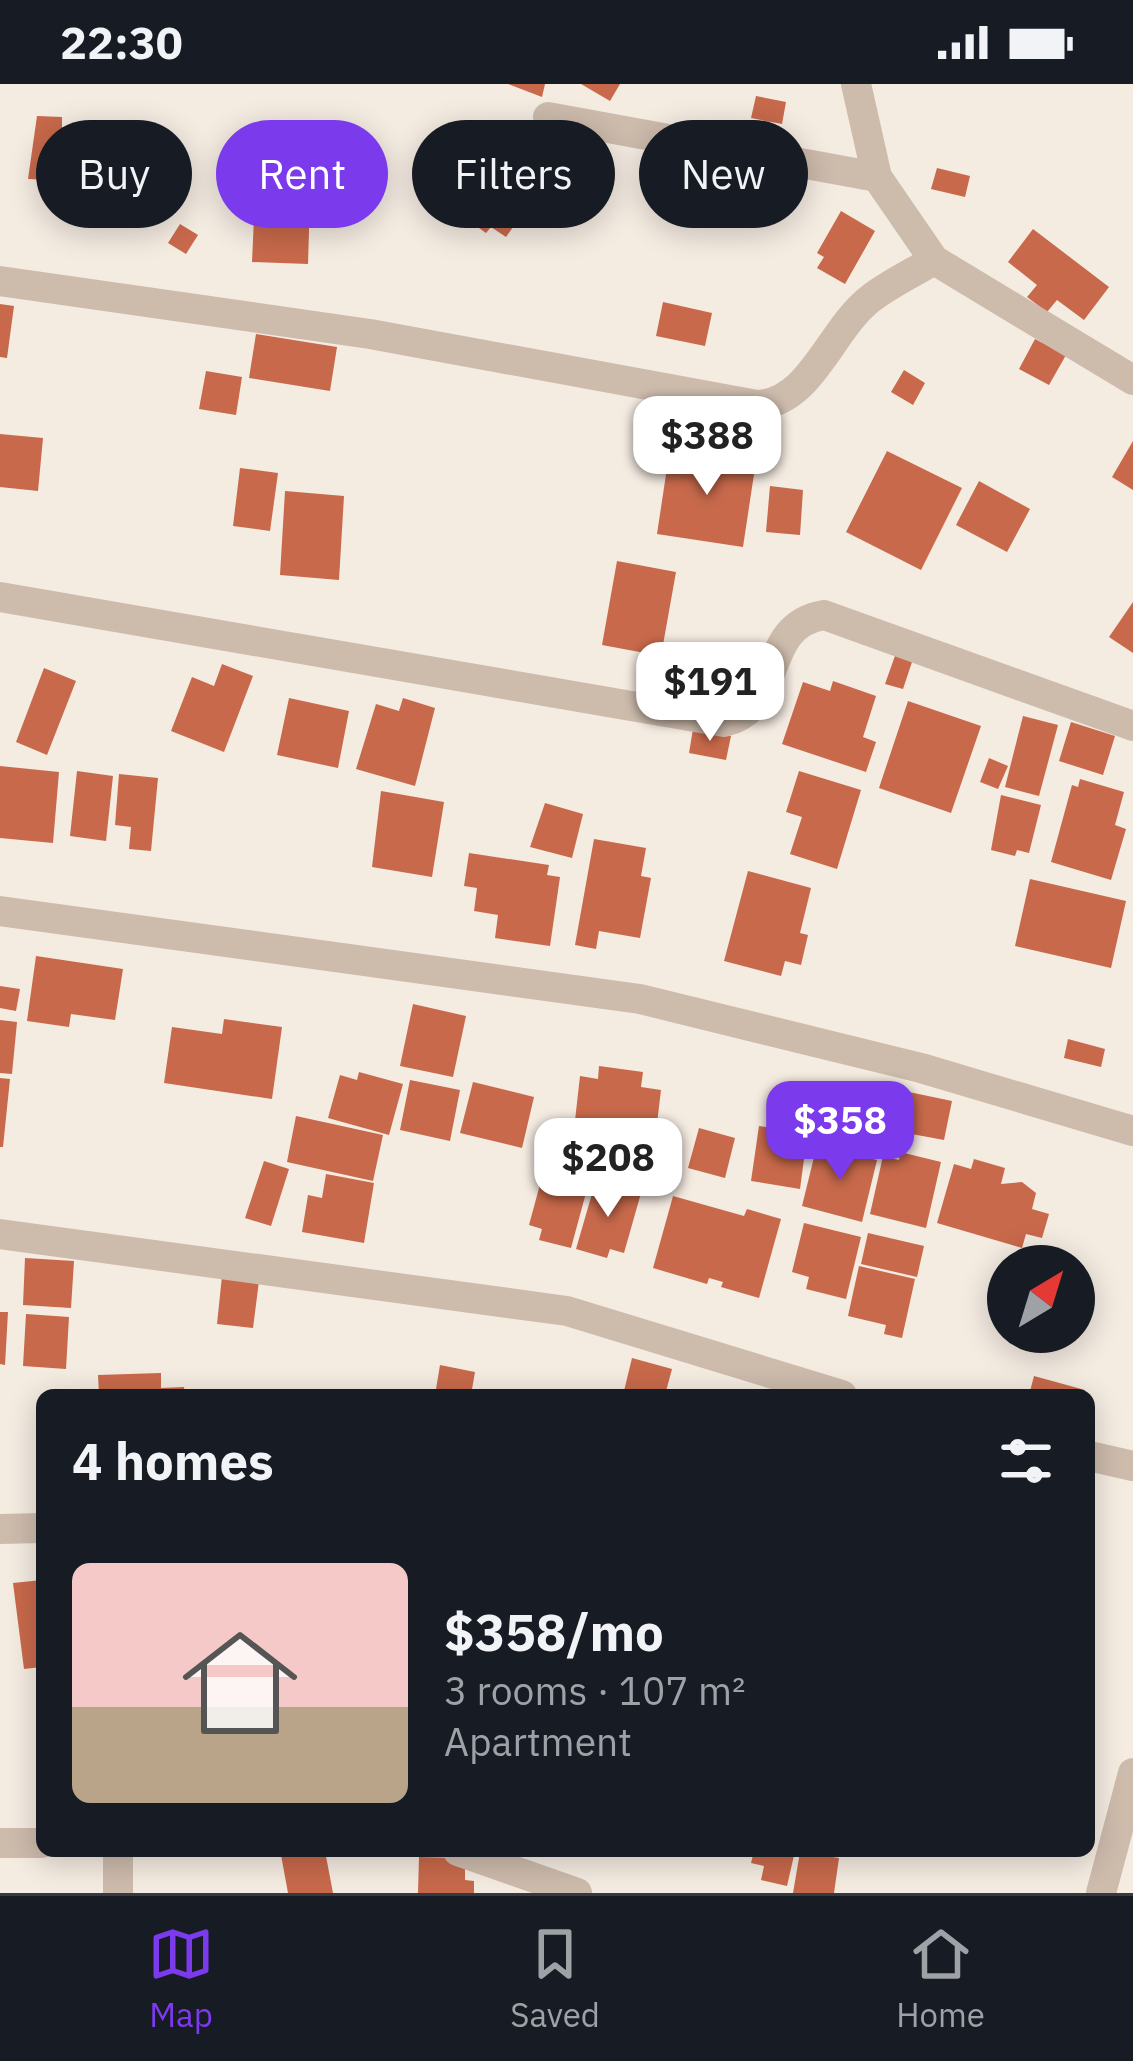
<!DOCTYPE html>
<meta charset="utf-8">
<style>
:root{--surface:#171b24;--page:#20242c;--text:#f1f3f6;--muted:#9ea1a6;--line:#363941;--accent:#7c3aed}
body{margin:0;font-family:"IBM Plex Sans",sans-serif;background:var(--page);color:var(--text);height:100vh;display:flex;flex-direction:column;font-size:45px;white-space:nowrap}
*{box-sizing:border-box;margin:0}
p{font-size:39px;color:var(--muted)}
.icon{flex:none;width:66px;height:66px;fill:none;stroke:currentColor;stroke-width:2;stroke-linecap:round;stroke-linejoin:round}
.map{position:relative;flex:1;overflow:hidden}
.drawer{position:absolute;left:36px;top:1305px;width:1059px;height:468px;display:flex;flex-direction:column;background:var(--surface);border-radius:18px;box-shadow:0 6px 30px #0003}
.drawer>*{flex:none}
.banner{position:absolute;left:36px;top:36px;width:1062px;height:108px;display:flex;gap:24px}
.needle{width:78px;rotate:38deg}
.tools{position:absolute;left:987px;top:1161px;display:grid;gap:24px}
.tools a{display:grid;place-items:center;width:108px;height:108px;border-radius:50%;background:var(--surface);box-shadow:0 6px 30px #0003;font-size:60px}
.price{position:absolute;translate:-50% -102px;padding:0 27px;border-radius:24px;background:#fff;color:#222;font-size:39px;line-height:78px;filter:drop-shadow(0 3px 6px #0008)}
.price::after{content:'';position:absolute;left:50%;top:72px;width:36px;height:27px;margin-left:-18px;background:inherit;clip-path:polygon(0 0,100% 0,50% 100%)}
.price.active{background:var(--accent);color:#fff}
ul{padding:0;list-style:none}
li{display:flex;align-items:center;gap:36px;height:300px;padding:0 36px}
li span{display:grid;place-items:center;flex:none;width:336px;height:240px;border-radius:18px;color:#555}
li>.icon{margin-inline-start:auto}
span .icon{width:144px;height:144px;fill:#fffc;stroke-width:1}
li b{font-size:51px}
h2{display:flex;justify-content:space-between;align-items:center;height:144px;padding:0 36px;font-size:51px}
.chip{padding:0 42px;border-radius:54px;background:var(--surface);box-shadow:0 6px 30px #0003;font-size:42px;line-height:108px}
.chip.active{background:var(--accent);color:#fff}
.status{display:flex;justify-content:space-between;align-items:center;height:84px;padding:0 60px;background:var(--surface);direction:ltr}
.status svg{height:33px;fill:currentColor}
.tabs{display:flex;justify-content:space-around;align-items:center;height:168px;border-top:3px solid var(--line);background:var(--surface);font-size:33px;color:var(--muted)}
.tabs a{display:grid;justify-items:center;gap:6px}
.tabs .active{color:var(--accent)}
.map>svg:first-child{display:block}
.building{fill:#c8694b}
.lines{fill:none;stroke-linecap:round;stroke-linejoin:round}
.minor{stroke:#cdbbac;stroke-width:30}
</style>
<div class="status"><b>22:30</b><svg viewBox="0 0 49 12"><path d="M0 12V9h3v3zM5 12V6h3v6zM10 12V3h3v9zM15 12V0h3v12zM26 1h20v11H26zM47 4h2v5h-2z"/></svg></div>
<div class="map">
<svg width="1133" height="1809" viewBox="0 0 1133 1809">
<rect width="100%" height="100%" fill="#f4ebe1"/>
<path class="building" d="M508,0h37l-3,13z
M581,0h39l-10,17z
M756,12l30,6 -4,22 -31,-6z
M37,32l25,1v10l24,1 -2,80 -34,-2 1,-26 -23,-1z
M522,54l35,26 -51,73 -15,-10 -5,6 -21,-15z
M937,84l33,8 -5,21 -34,-8z
M255,112l55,2 -2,66 -56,-2z
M841,127l34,20 -30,53 -28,-16 7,-11 -7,-4z
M180,140l18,11 -12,19 -18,-11z
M1033,145l76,58 -25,33 -27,-20 -10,12 -20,-15 10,-12 -29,-23z
M663,218l49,11 -7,33 -49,-10z
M0,220l14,2 -7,52 -7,-1z
M256,250l81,13 -7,44 -81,-13z
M1035,255l31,16 -17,30 -30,-16z
M904,286l21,13 -12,22 -22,-13z
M206,287l36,6 -6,38 -37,-6z
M0,350l43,4 -5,53 -38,-4z
M1133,357v49l-21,-13z
M670,364l86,13 -13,86 -86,-13z
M887,367l75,37 -41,82 -75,-38z
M240,384l38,5 -8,58 -37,-5z
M979,397l51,28 -23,43 -51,-27z
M770,402l33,4 -3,45 -34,-3z
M285,407l59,5 -5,84 -59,-5z
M617,477l59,11 -15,84 -59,-11z
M1133,518v51l-24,-16z
M896,569l17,6 -10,30 -18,-5z
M222,580l31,12 -29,76 -53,-21 21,-54 22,9z
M44,584l32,13 -29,74 -31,-13z
M833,597l43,15 -13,41 13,5 -10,30 -84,-28 21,-62 27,9z
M289,614l60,13 -11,57 -61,-13z
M403,614l32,10 -20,78 -59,-17 20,-65 23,7z
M908,617l73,25 -30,87 -72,-25z
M1023,632l35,9 -19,71 -34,-9z
M1071,638l44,14 -12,39 -44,-14z
M693,645l38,7 -5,24 -37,-7z
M989,674l19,8 -10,23 -18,-7z
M0,682l59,6 -6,71 -53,-5z
M77,687l36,5 -7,65 -36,-5z
M799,687l62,19 -24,79 -47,-15 12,-37 -16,-5z
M119,690l39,4 -7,73 -22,-2 2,-22 -16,-2z
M1080,695l44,13 -9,33 11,4 -15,51 -60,-18 21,-77 6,2z
M381,707l63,11 -12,75 -60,-10z
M1001,711l40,10 -12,48 -12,-3 -2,6 -24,-6z
M545,719l38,11 -11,44 -42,-11z
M594,755l52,9 -5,28 10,2 -11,60 -41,-7 -3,18 -21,-4z
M469,769l80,12 -2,10 13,2 -10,69 -55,-8 3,-23 -24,-4 3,-23 -13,-2z
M748,787l63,17 -11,45 8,2 -7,30 -16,-4 -4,15 -57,-15z
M1030,795l96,22 -15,67 -96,-22z
M36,872l87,13 -8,51 -44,-6 -2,13 -42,-6z
M0,902l20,3 -4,22 -16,-3z
M413,920l53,12 -13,61 -53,-11z
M224,935l58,8 -10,72 -108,-16 8,-56 50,7z
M0,936l17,2 -5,52 -12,-1z
M1068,955l37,10 -4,18 -37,-9z
M599,982l44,6 -2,15 20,3 -8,67 -81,-10 8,-71 18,3z
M359,988l44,12 -14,51 -61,-17 12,-43 17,5z
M0,994l10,1 -7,68h-3z
M410,996l50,10 -10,51 -50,-11z
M473,998l61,15 -12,51 -62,-15z
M909,1008l43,9 -8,39 -43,-8z
M296,1032l87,19 -10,46 -86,-19z
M759,1042l31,4 -2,11 18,3 -6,45 -49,-8z
M699,1044l36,10 -10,40 -37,-10z
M817,1061l60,15 -15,62 -60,-16z
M900,1068l41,10 -15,66 -56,-14 13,-58 16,4z
M974,1075l31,9 -4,16 21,-2 14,11 -4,16 17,5 -7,24 -16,-4 -4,14 -85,-25 17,-59 17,5z
M264,1077l25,8 -18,57 -26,-8z
M545,1082l45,12 -19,70 -32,-8 3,-11 -13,-4z
M326,1090l48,9 -10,60 -62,-11 6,-37 14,3z
M596,1096l45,13 -17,60 -14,-4 -3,9 -31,-9z
M673,1112l71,20 3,-7 34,10 -22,79 -38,-11 2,-5 -14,-4 -2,6 -54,-16z
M804,1139l57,14 -15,62 -40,-10 3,-12 -17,-5z
M868,1149l56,13 -7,31 -56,-13z
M25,1174l49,3 -3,47 -48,-3z
M859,1182l56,13 -13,59 -18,-4 2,-9 -38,-9z
M222,1192l37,5 -6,47 -36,-4z
M0,1228h8l-3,53 -5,-1z
M26,1230l43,3 -3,52 -43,-3z
M632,1274l40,11 -7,26h-42z
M440,1281l35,7 -4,23h-36z
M161,1289v15l23,-1 1,8h-86l-1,-20z
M1034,1292l51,14 -2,5h-54z
M42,1496v87l-18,2 -11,-86z
M325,1767l8,42h-45l-7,-38z
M754,1767h41l-8,35 -26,-6 3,-14 -13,-3z
M800,1768l39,6 -5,35h-41z
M419,1773l46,1v22l9,1v12h-56z"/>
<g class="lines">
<path class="minor" d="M856,0l21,93 57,83 199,120
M548,33l329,60
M0,197l370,53 387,71c54,-2 73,-75 113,-106 19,-15 43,-26 64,-39
M0,513l724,125c63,-15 33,-96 100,-107l309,111
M0,827l640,88 281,69 212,63
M0,1150l567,77 275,84
M1089,1372l44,10
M0,1445l42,-1
M0,1759h42
M118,1767v42
M458,1767l119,42
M1101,1809l32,-120"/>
</g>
</svg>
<div class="tools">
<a><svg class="needle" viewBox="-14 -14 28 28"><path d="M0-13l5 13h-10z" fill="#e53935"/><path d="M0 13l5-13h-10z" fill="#9ea1a6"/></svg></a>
</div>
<b class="price" style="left:707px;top:414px">$388</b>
<b class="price" style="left:710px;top:660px">$191</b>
<b class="price active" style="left:840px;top:1099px">$358</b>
<b class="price" style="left:608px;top:1136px">$208</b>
<div class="banner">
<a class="chip">Buy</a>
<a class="chip active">Rent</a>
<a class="chip">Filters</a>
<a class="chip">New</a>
</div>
<section class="drawer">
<h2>4 homes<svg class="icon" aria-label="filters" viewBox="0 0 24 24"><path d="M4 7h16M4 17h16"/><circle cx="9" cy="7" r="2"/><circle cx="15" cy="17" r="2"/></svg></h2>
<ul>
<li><span style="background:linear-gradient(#f6c9c9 60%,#b9a48a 0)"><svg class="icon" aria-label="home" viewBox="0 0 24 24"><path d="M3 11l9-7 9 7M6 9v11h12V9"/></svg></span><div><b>$358/mo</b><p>3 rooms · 107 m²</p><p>Apartment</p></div></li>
</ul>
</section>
</div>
<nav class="tabs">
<a class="active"><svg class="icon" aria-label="map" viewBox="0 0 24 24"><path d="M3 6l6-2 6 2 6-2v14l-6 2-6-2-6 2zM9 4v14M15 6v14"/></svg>Map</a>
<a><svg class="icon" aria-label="saved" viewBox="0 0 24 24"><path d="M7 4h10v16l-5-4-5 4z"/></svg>Saved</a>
<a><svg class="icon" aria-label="home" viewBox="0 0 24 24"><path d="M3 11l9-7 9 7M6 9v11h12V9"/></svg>Home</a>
</nav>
